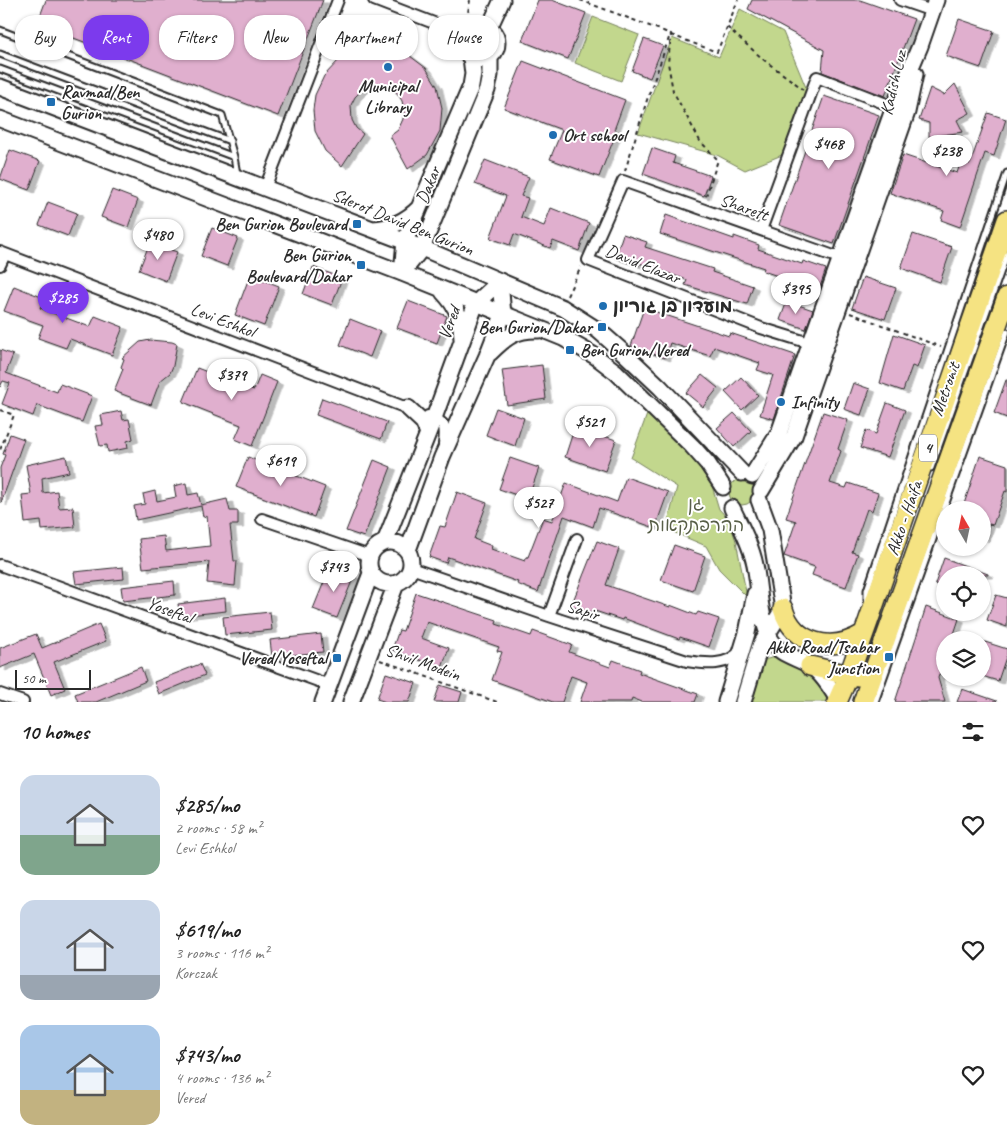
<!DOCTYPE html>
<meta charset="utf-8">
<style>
:root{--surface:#fff;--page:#f2f2f2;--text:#222;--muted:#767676;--accent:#7c3aed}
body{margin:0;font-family:Caveat,"Playpen Sans Hebrew",sans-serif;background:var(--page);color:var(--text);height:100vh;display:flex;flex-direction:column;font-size:19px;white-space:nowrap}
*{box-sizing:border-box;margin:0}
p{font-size:16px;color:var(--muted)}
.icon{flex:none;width:28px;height:28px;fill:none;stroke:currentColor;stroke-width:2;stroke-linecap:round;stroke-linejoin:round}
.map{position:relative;height:702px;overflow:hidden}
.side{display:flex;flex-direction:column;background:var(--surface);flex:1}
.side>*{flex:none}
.top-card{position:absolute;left:15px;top:15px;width:500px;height:45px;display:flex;gap:10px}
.needle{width:32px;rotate:351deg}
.controls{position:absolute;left:936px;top:501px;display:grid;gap:10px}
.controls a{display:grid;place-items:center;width:55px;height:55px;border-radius:50%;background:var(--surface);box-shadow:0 1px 4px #0004;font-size:25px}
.scale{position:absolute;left:15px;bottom:12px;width:76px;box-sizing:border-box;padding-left:5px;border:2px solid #2b2b2b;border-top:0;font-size:14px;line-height:18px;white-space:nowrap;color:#2b2b2b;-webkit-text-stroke:4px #fff;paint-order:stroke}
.price{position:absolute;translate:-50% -42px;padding:0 11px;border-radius:18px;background:#fff;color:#222;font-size:16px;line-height:32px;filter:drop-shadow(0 1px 2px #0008)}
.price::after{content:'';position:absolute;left:50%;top:30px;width:15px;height:11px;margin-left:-8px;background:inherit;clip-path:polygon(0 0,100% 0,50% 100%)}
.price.current{background:var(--accent);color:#fff}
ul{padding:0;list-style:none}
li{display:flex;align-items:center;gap:15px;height:125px;padding:0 20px}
li span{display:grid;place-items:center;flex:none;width:140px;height:100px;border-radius:15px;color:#555}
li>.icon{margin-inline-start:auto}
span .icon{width:60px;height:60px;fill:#fffc;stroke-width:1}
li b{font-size:21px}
h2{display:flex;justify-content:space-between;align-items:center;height:60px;padding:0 20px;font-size:21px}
.tag{padding:0 18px;border-radius:20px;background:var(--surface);box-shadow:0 1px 4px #0004;font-size:18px;line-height:45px}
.tag.current{background:var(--accent);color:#fff}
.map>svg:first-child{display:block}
.green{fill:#c2d78d;stroke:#76815c}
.building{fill:#e0afce;stroke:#2b2b2b;filter:url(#shadow)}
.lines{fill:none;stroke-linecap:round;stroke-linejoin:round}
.lane-casing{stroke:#2b2b2b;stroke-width:9}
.street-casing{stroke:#2b2b2b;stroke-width:14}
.secondary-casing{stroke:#2b2b2b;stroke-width:19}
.highway-casing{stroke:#2b2b2b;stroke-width:22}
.path{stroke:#2b2b2b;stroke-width:2;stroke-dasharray:4 4;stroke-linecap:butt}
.lane{stroke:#fff;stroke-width:5}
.street{stroke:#fff;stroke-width:10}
.secondary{stroke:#fff;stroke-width:15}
.highway{stroke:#f5e382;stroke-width:19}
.poi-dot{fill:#1f6fb2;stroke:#fff;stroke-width:2}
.labels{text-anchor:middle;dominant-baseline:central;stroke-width:4;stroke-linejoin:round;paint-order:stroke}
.shield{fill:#fff;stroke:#6b6b6b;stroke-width:1}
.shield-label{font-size:16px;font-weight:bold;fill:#2b2b2b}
.street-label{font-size:18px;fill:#2b2b2b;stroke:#fff}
.poi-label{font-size:18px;font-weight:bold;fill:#2b2b2b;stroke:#fff;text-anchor:start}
.park-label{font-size:18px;fill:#585f48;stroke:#fff}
</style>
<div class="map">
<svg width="1007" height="702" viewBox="0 0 1007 702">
<defs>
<filter id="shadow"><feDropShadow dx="5.5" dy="3" stdDeviation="0" flood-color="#0004"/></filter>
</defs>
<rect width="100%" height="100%" fill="#fff"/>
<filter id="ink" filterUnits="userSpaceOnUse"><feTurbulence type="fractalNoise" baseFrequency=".02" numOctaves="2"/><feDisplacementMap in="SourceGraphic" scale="10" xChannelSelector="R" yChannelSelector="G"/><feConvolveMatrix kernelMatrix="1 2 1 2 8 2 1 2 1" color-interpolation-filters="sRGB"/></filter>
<g filter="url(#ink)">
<path class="green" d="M740,9l43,23 24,58 -25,65 -37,15 -28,-15 -79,-22 34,-95 47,19z
M593,17l46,18 -18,46 -46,-18z
M649,409l38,41 25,36 7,23 10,11 7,21 11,56 -28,-28 -13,-23 -40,-17 11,-42 -46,-29z
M729 492a13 13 0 1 1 26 0a13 13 0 1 1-26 0Z
M776,657c18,0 45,24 51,41l-2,4h-78l16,-42z"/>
<path class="building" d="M46,0h277l-45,116 -241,-92z
M538,0h14l34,13 -18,46 -46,-18z
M752,0h108l54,19 -29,77 -63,-24 2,-22 -76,-41z
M959,19l35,12 -13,37 -35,-12z
M644,39l19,7 -13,32 -18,-7z
M383,47l23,6 20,15 11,18 5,22 -2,23 -13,24 -19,14 -18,-33 8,-6 5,-11 1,-9 -2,-9 -5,-8 -8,-5 -10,-3 -9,1 -8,4 -7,7 -4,8 1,15 4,8 7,6 -21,32 -17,-15 -10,-20 -2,-21 2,-15 9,-19 15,-16 21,-10z
M523,61l102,39 -11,30 3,1 -18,46 -49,-18 12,-29 -58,-22z
M955,84l15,29 -13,7 6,12 -34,5v-14l-10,-3 11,-32 14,7z
M824,96l55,19 -45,129 -55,-19z
M988,113l18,6 -12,37 -9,-3 -25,74 -19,-7 3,-9 -54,-18 13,-38 54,18 4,-12 9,3z
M652,148l23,8 -2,7 38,13 -7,20 -61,-22z
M10,150l30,11 -11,29 -29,-11z
M485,160l44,17 -8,19 7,2 -7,19 23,9 7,-18 38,15 -10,28 -26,-10 -3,7 -36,-14 -4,11 -20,-7 16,-42 -31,-12z
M112,190l26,10 -10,27 -27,-10z
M48,202l29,11 -9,23 -29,-11z
M666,215l68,24v-3l25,9 -1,4 44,15 1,-3 23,8 -8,24 -23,-8 1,-3 -33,-11 1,-3 -104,-34z
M212,228l26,10 -11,28 -26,-10z
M623,234l24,8 -2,5 68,22 -1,3 41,14 -6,18 -62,-19 2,-5 -48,-17v3l-24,-8z
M913,234l39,13 -12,35 -39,-14z
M150,242l27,10 -11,29 -27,-11z
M313,267l29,11 -10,27 -29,-11z
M250,275l29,11 -15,40 -29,-11z
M863,277l33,11 -11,31 -33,-11z
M14,286l30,12 -4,10 50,19 5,-11 28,11 -11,28 -42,-16 -4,9 -28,-10 5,-13 -39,-14z
M408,301l39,15 -10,27 -40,-15z
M787,301l26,9 -7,19 -26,-9z
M644,308l85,28 1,-3 65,22 -21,64 -14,-4 13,-40 -16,-5 3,-7 -46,-16 -4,9 -40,-13 -5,15 -34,-12z
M350,319l30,12 -10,26 -30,-12z
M894,334l31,11 -8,23 -5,-2 -9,25 -23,-8z
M150,340l22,2 5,2 -4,22 -3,7 -10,8 -9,24 -37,-14 9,-22 -2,-2 3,-8 -2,-1 18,-16z
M0,350l13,5 -7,18 51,19 3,-8 32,12 -10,26 -45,-17 -4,11 -31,-12 8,-21 -7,-2 -3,6z
M542,365l4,34 -39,6 -5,-35z
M197,368l57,22 6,-15 17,7 -25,64 -17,-7 6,-14 -58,-23z
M702,375l16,13 -15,19 -17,-14z
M741,377l17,18 -16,15 -17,-18z
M1006,380h1v38l-13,-5z
M853,383l17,6 -9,26 -17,-6z
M322,398l65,24 -6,17 -65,-24z
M887,403l18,7 -17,47 -28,-9 6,-18 10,4z
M496,408l28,10 -9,28 -29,-11z
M121,411l2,9 6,-1 4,20 -6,2 1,7 -20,4 -1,-7 -7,1 -5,-20 8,-1 -2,-10z
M823,412l25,8 -10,29 3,2 -11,32 16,5 2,-5 30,10 -6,18 -5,-2 -15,43 6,2 -12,33 -34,-12 3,-8 -31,-11 12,-35 -10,-3z
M734,413l17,18 -17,16 -17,-19z
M575,426l41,14 -11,31 -40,-14z
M10,434l14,5 -23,64 -1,-35 5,-13 -2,-1z
M66,456l3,16 -27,6 1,15 14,-2 2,17 14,-1 2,20 -33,3 -1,-9 -16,2 -3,-28 9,-1 -5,-29z
M980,456l27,9v27l-2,-1 -12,34 -4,-1 -5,15h-2v-29h-20z
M248,457l77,30 -11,30 -78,-30z
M510,458l29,10 -11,31 -29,-10z
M374,460l17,7 -27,70 -18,-6z
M626,477l42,15 -13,36 -56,-20 -6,19 -29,-11 -26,76 -21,-8 1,-2 -70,-25 -2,6 -17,-6 11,-31 5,1 12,-35 30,11 -13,36 18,7 -1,3 34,12 2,-4h1l15,-39 9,3 14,-38 51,19z
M186,483l2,12 10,-2 3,12 26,-6 3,12h8v14h-8l4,36h3l-2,25 -28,-3 2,-21 -66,6 -4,-29 25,-3 2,15 44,-5 -3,-30 -4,1 -2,-11 -65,14 -2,-14 11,-2 -2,-10 12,-3 2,10 19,-4 -2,-11z
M597,541l22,8 -13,36 64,22v-2l26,10 2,-3 21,7 -10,28 -29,-10 -1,2 -56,-21 -1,2 -30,-10 -1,3 -20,-7z
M674,545l31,11 -12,35 -32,-11z
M944,558l44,16v1h-43v12l-10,-3z
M123,567l1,12 -48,5 -2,-12z
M330,567l24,9 -17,42 -24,-9z
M174,581l1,14 -52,6 -2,-14z
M416,593l81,27 -1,4 35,12 2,-5 39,14 -3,7 41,15 3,-7 27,10 -1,3 59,21 -3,8h-53l-10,-4 -1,4h-51l7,-20 -16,-6 -9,26h-9l-61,-22 10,-28 -5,-1 2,-4 -72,-25 -6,16 28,10 -7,20 -50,-18 7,-20 4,1z
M996,595l11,3v29l-20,-7z
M225,598l1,13 -46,5 -2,-12z
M926,607l33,12 -7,21h-7v19l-7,19 7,24h-50z
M270,612l2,18 -47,5 -2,-18z
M99,624l7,17 -52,21 11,27 -14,6 -17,-41 -34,14v-20l36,-14 6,14z
M321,634l2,18 -51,5 -2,-17z
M982,641l25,8v5l-9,27 -16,-5z
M200,664l5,11 -46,19 -5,-12z
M141,667l5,14 -50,21h-18l-3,-8z
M386,673l30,10 -7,19h-23l-9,-3z
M440,685l22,7 -3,10h-25z
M962,689l35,12 -1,1h-39z"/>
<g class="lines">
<defs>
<path id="lane" d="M0,30l222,85 12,42 3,17
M0,54l230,87
M0,69l234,88
M931,468l76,-214
M867,600v-10l140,-417
M875,702l132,-370"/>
<path id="street" d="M374,0l91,35
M900,0l32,11
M265,188l73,-188
M761,230l56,-153 82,32
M0,252l412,158
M0,265l5,-11
M816,345l-55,-17 -173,-68 35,-79 222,79
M428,416c18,6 18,11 16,28
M262,519l108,37
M0,565l329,120
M411,568l138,48 138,45c19,3 41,6 54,-11
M549,616l28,-77
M0,694l23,8"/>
<path id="secondary" d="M463 43a17 17 0 1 1 34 0a17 17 0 1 1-34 0Z
M489,28l13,-28
M0,87l422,161 141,60 36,23 25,22 36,34 82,86
M0,119l402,154 161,65 32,18 21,16 76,74 16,18 15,23
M373,229c18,-1 33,-8 46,-21
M402,273l20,-25 65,-158 3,-15v-18
M402,273l3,-32 66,-155 2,-12 -2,-17
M443,292c15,16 18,25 19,47
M490,353c16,-16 26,-24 49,-23
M408,408l15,14 5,11
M752,476l27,-43 115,-326 26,-61 16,-46
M761,491l33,-55 113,-324 8,-38
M732,508c9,19 19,37 23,57 5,25 4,52 16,75 9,16 27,17 41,27 11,8 19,21 26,33
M369 563a21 21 0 1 1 42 0a21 21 0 1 1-42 0Z
M385,542l49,-124 42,-115 24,-22
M408,550l34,-93 45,-101 16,-41 -3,-34
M323,702l48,-129
M351,702l45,-118
M726,702l21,-69 8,-39
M743,702l17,-56 23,-37 -13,-79 -11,-30"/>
<path id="highway" d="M783,609c11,36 49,44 80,25
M810,666l39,9 10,1
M837,702l12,-27 19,-53 139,-402
M863,702l144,-405"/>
</defs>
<use href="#lane" class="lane-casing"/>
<use href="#street" class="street-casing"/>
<use href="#secondary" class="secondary-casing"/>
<use href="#highway" class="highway-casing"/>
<path class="path" d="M470,0l-3,19 6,8
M580,0l91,34 -3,29 5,28 27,50 18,19 -13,39
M727,27l37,33 39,29
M671,35l46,17 21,-52
M625,171l22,-71 22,-62
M567,296l14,-29
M850,313l91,34
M0,410l14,5 -14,35
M380,660l117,42"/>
<use href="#lane" class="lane"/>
<use href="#street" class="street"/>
<use href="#secondary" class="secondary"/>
<use href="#highway" class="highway"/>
</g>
</g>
<g class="poi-dot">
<circle cx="388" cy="67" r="5"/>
<rect x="46" y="97" width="10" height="10" rx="2.5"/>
<circle cx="553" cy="135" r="5"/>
<rect x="352" y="219" width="10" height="10" rx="2.5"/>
<rect x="356" y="260" width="10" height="10" rx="2.5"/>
<circle cx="603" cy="306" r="5"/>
<rect x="597" y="322" width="10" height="10" rx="2.5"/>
<rect x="565" y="345" width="10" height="10" rx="2.5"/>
<circle cx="781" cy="402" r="5"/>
<rect x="884" y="652" width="10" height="10" rx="2.5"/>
<rect x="332" y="653" width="10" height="10" rx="2.5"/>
</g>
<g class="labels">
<rect class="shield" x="919" y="434.5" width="18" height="27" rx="4"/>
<g class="shield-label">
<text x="928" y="448">4</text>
</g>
<g class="street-label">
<text transform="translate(893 83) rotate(-77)">Kadish Luz</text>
<text transform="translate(428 185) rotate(-68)">Dakar</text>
<text transform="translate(744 207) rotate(20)">Sharett</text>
<text transform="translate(403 222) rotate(22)">Sderot David Ben Gurion</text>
<text transform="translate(643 264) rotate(22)">David Elazar</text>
<text transform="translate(223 320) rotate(21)">Levi Eshkol</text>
<text transform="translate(449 323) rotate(-70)">Vered</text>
<text transform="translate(945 389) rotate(-70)">Metronit</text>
<text transform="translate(904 518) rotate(-71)">Akko - Haifa</text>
<text transform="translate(170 610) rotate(20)">Yoseftal</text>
<text transform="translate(583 610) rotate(18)">Sapir</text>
<text transform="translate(423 662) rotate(20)">Shvil Modein</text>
</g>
<g class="poi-label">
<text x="388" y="86" text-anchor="middle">Municipal<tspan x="388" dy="21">Library</tspan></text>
<text x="61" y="92">Ravmad/Ben<tspan x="61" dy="21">Gurion</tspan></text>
<text x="563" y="135">Ort school</text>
<text x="347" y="224" text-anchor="end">Ben Gurion Boulevard</text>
<text x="351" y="255" text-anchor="end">Ben Gurion<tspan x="351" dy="21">Boulevard/Dakar</tspan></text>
<text x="613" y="306">מועדון בן גוריון</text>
<text x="592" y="327" text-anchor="end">Ben Gurion/Dakar</text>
<text x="580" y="350">Ben Gurion/Vered</text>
<text x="791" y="402">Infinity</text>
<text x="879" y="647" text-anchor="end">Akko Road/Tsabar<tspan x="879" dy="21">Junction</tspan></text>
<text x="327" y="658" text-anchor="end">Vered/Yoseftal</text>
</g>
<g class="park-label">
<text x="696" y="504">גן<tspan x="696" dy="21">ההרפתקאות</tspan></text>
</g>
</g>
</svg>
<div class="controls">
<a><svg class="needle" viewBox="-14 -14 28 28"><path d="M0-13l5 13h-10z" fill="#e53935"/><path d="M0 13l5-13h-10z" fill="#767676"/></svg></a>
<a><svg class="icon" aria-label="locate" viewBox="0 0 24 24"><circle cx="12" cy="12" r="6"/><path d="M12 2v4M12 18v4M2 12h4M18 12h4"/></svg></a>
<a><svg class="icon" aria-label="layers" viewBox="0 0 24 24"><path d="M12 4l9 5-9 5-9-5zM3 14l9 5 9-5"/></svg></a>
</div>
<div class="scale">50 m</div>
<b class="price" style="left:829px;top:170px">$468</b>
<b class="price" style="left:947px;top:177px">$238</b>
<b class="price" style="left:158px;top:261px">$480</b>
<b class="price" style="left:796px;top:315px">$395</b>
<b class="price current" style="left:63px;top:324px">$285</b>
<b class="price" style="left:232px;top:401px">$379</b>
<b class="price" style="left:590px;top:448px">$521</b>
<b class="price" style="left:281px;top:487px">$619</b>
<b class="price" style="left:539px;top:529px">$527</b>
<b class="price" style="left:334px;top:593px">$743</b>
<div class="top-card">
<a class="tag">Buy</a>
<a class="tag current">Rent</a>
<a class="tag">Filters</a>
<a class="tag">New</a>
<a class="tag">Apartment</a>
<a class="tag">House</a>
</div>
</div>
<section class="side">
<h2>10 homes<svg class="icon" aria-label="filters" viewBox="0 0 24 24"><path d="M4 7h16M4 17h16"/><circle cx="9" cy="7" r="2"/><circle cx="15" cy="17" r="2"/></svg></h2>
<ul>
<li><span style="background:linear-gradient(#c9d6e8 60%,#7fa58c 0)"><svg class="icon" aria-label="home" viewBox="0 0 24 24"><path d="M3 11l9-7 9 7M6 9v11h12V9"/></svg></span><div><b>$285/mo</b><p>2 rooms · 58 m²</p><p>Levi Eshkol</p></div><svg class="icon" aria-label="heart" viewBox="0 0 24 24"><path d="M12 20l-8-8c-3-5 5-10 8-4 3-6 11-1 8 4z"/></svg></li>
<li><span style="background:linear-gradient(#c9d6e8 75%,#9aa5b1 0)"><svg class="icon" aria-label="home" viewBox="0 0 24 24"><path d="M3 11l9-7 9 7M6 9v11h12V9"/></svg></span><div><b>$619/mo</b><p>3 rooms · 116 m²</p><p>Korczak</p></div><svg class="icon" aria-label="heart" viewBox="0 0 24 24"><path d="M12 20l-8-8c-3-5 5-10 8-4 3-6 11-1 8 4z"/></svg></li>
<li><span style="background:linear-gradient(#a9c7e8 65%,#c2b280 0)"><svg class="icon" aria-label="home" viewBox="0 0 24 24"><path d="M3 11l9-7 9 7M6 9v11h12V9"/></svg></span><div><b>$743/mo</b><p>4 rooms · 136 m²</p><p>Vered</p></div><svg class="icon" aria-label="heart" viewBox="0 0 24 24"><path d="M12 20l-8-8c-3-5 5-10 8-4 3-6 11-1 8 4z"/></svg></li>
</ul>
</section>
